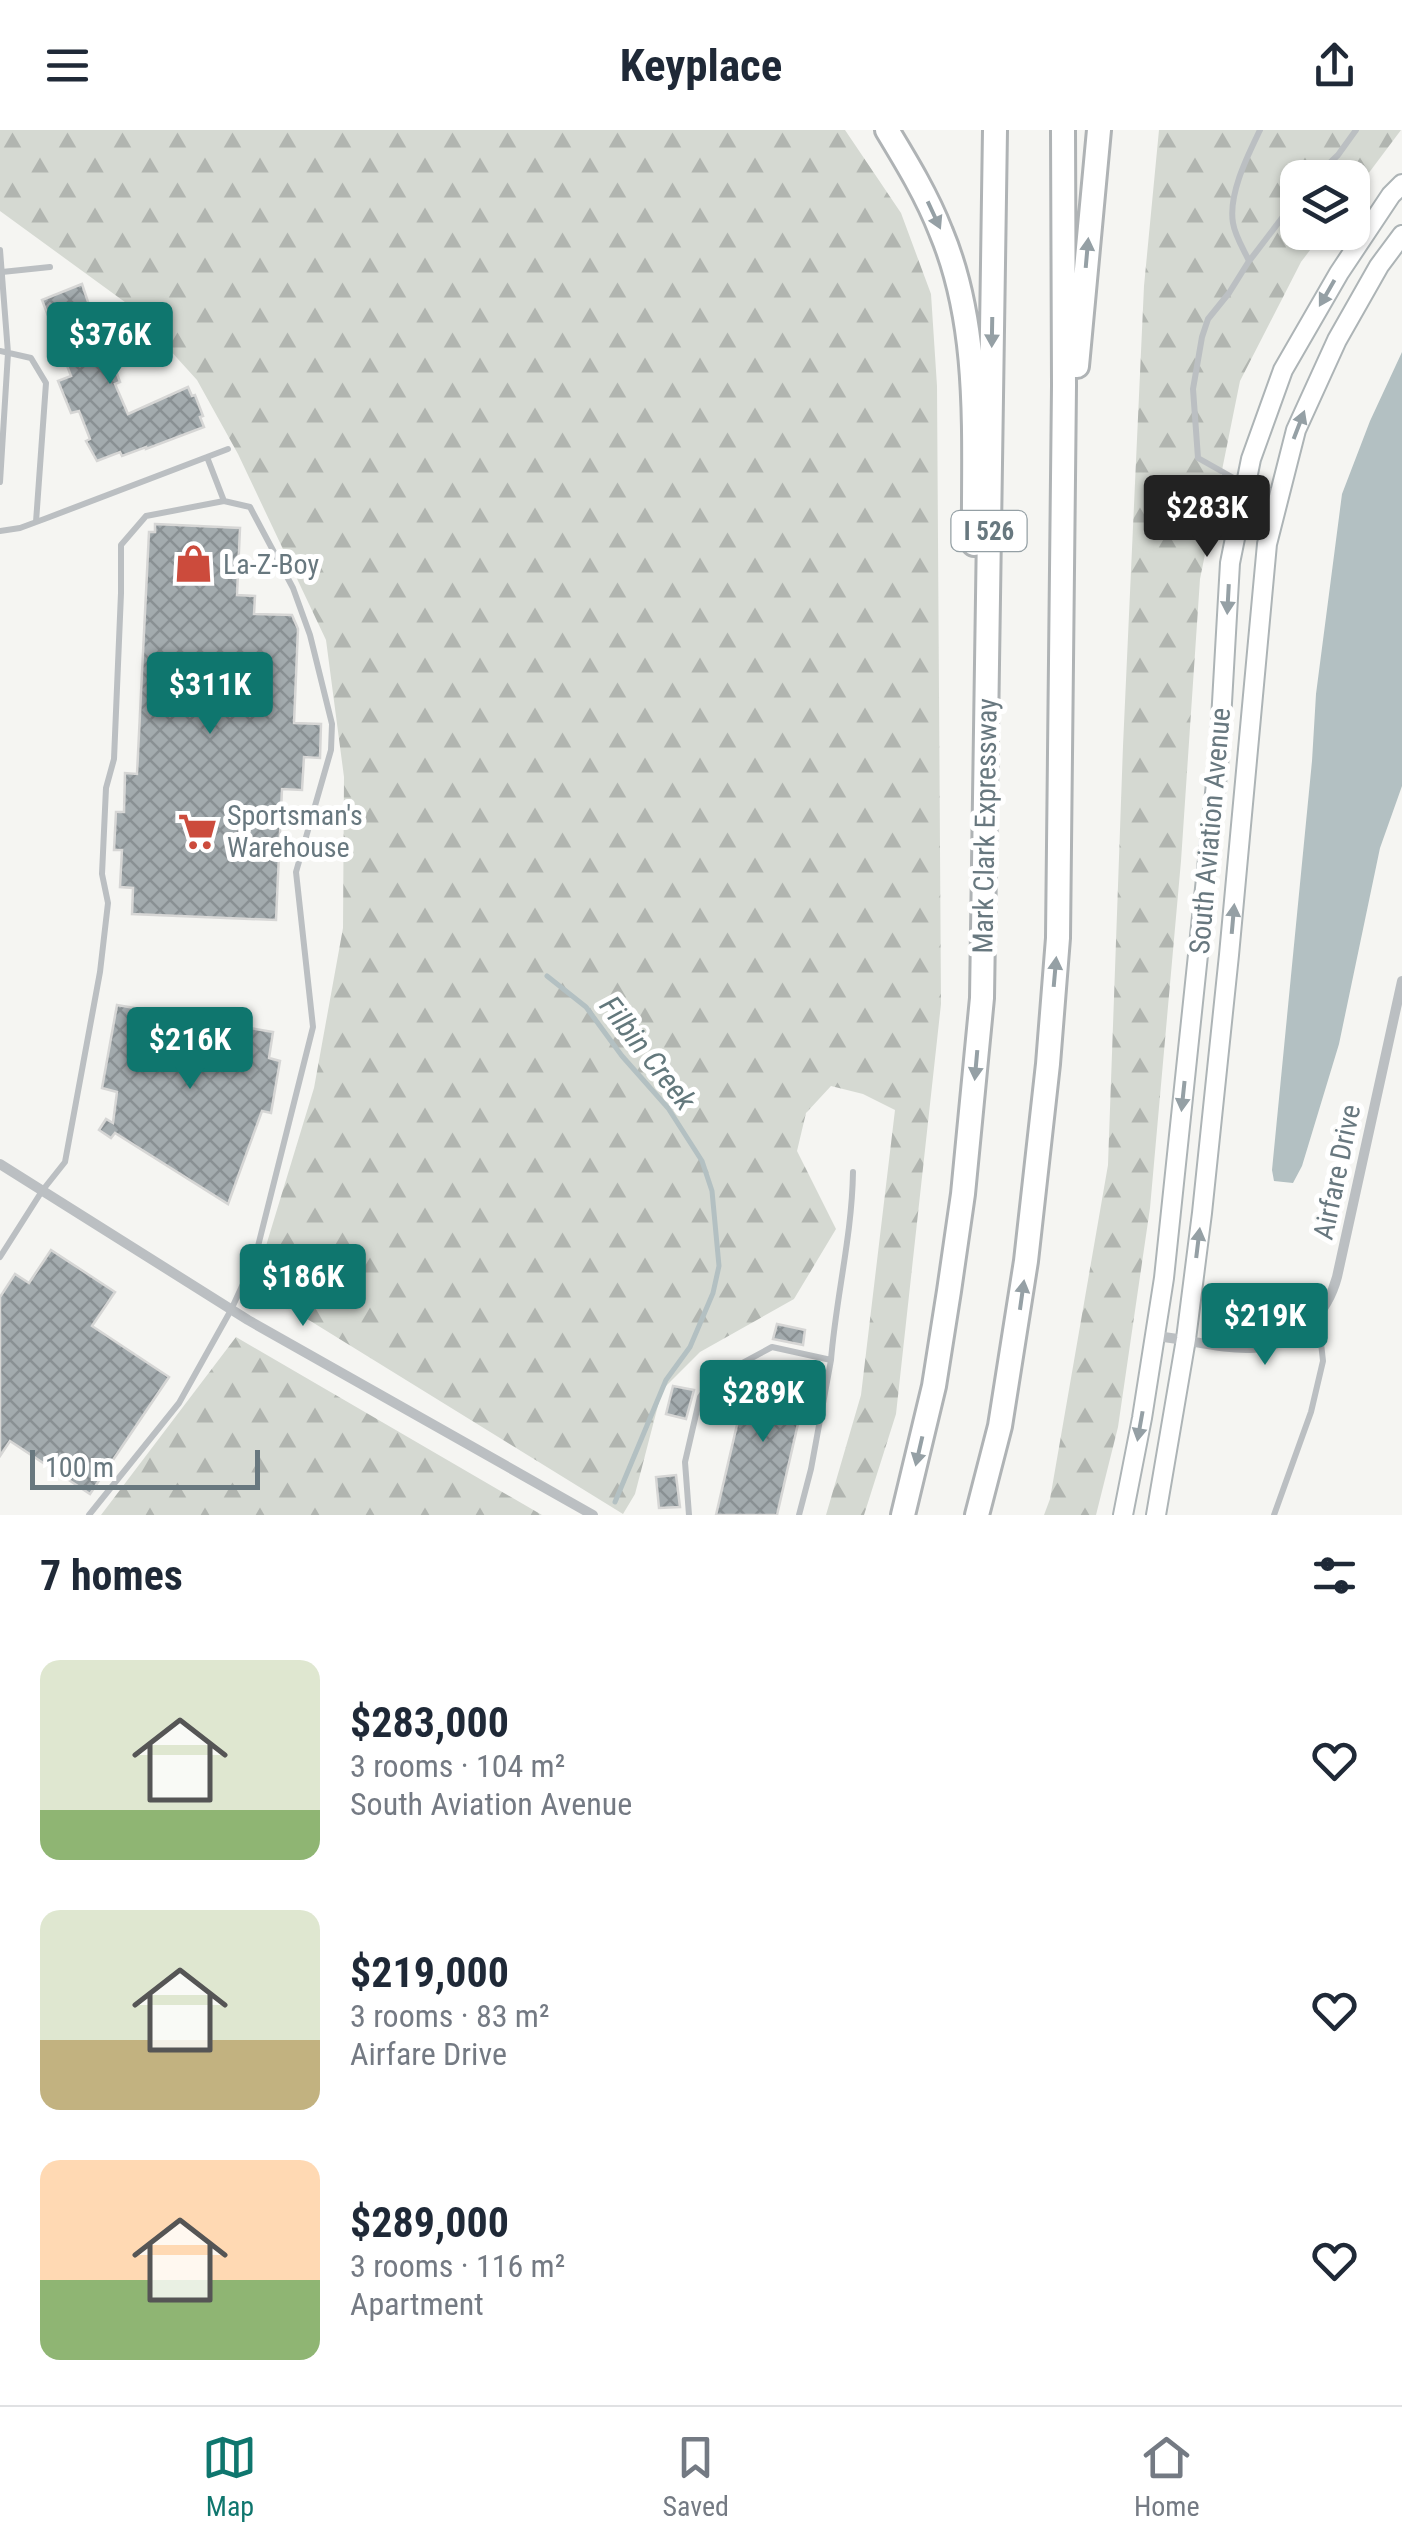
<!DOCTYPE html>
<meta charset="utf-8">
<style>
:root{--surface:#fff;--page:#f6f6f7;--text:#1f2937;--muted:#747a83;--line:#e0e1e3;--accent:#0f766e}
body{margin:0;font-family:"Roboto Condensed",sans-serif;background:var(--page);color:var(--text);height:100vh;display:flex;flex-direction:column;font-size:38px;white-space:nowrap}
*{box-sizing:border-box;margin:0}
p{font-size:32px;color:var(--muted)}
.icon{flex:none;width:55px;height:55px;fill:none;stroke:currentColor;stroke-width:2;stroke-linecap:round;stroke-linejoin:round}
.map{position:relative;height:1385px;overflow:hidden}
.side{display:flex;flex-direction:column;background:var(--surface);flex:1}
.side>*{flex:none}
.buttons{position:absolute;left:1280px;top:30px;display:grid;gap:20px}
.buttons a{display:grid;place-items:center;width:90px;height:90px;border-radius:20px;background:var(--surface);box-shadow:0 2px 8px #0004;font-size:50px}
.scale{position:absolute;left:30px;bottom:25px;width:230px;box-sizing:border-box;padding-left:10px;border:5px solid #68787f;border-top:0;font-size:28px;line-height:35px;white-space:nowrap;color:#68787f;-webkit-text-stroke:8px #fff;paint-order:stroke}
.price{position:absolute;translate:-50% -85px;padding:0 22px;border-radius:10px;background:var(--accent);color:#fff;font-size:32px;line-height:65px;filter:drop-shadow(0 2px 5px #0008)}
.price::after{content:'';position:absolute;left:50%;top:60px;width:30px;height:22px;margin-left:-15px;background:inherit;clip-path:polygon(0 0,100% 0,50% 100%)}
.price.current{background:#222;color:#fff}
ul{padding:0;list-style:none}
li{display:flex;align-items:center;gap:30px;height:250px;padding:0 40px}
li span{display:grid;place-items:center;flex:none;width:280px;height:200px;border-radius:20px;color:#555}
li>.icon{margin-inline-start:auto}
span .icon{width:120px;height:120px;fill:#fffc;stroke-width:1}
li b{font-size:42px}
h2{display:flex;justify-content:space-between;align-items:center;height:120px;padding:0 40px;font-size:42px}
header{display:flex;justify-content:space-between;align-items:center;height:130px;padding:0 40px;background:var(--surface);font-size:45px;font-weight:700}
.menu{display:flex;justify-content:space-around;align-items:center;height:140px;border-top:2px solid var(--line);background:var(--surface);font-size:28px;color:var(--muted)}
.menu a{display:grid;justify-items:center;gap:5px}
.menu .current{color:var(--accent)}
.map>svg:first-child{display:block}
.forest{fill:url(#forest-firs)}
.water{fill:#b3c0c2}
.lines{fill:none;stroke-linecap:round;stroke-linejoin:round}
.stream{stroke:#b3c0c2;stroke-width:5}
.building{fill:url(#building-cross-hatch);stroke:#d6d6d5;stroke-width:2.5}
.secondary-casing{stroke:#adb4b6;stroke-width:22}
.highway-casing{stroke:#afb3b5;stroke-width:28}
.lane{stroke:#bbbfc2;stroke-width:6}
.street{stroke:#bbbfc2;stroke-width:10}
.secondary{stroke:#fff;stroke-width:18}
.highway{stroke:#fff;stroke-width:22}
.oneway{fill:#95a0a5}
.labels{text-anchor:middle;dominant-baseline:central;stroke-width:10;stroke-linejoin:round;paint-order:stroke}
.shield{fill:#fff;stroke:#95a0a5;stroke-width:2.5}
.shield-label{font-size:25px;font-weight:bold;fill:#68787f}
.poi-label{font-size:28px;fill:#68787f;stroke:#fff;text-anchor:start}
.street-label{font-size:28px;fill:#68787f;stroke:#fff}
.water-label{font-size:30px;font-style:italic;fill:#63787c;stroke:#fff}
</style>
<header><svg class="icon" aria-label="menu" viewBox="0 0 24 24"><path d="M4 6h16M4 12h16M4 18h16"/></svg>Keyplace<svg class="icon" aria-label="share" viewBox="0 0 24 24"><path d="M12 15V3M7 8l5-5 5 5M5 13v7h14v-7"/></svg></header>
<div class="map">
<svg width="1402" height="1385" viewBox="0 0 1402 1385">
<defs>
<pattern id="forest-firs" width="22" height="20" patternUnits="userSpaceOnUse" patternTransform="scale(2.5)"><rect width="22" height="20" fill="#d5d9d2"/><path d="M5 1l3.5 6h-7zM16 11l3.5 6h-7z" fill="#b1b5b0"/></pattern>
<pattern id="building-cross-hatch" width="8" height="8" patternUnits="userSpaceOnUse" patternTransform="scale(2.5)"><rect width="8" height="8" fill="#a3abae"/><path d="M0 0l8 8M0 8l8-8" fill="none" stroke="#899093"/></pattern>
</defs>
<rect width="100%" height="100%" fill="#f5f5f2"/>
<path class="forest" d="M0,0h845l56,83 30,81 6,92 4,618 -45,410 -32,101h-38l35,-120 34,-285 -32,-16 -32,-8 -25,27 -9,38 39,78 -42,70 -94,53 -38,38 -27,104 -12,20 -366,-226 5,-29 52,-171 29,-160 1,-151 -18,-137 -88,-186 -41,-74 -68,-75 -129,-94z
M1159,0h242l-48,64 -1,-16h-54v54l25,1 -22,29 -61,119 -40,198 -19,282 -31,347 -32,219 -22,88h-52l6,-16 58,-334 15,-419 21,-460z
M236,1207l306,178h-441z"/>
<path class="water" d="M1402,222v434l-22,62 -41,196 -37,122 -9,17 -19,-2 -2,-11 40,-409 4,-67 26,-200 28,-73z"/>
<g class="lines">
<path class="stream" d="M547,846l39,31 36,49 46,52 34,53 10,30 7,75 -6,27 -23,54 -24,33 -51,122"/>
</g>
<path class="building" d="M82,154l26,78 4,-2 8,22 -5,2 13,30 60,-27 4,9 3,-1 8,21 -3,1 4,10 -58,22v-2l-24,9 -2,-4 -23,9 -11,-20 4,-2 -11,-28 -8,2 -13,-32 13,-5 -29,-76z
M155,394l85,4 -3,67 18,1 -1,18 38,1 6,14 -4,94 27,1 -1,34 -16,-1 -2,33 -20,-1 -6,131 -144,-6 1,-26 -13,-1 2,-37h-8l2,-38h8l1,-39 12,1 12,-242h6z
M117,875l156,27 -4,26 11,3 -9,52 -9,-2 -34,93 -113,-71 -4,5 -12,-8 7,-11 7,4 4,-31 -15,-4z
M51,1120l64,42 -23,34 77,51 -79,117 -80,-53 -10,15v-159l15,-23 14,9z
M777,1194l28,6 -2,15 -30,-6z
M778,1235l29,7 -7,29 3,1 -26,113h-61l27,-116 8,2 6,-27 18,4z
M673,1256l21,4 -8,29 -20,-5z
M676,1345l4,32 -21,1 -3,-31z"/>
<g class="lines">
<defs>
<path id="secondary" d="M1123,1385l19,-97 22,-140 55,-523 11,-192 21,-104 32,-89 56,-97 52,-78 11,-11
M1156,1385l30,-176 16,-126 27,-258 38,-411 29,-114 41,-90 42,-74 23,-31"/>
<path id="highway" d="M887,0c20,33 40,66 54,102 41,98 32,208 33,312
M1077,236l22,-236
M903,1385l31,-129 15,-95 14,-97 19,-196 13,-868
M977,1385l23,-89 26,-165 22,-197 10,-126 6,-552 -1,-256"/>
</defs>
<use href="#secondary" class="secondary-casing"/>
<use href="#highway" class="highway-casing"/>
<path class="lane" d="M1260,0c-12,25 -32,64 -27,93 2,13 11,27 16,38l-20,32 -21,26 -6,18 -9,52 5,69 48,27 33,8
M1314,48l24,-23 18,-25
M0,120l8,103 -8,129
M1250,130l48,-63
M2,142l48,-5
M0,221l31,7 15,25 -10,139
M0,401l20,-3 27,-10 181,-69
M0,1127l42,-66 23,-29 35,-190 8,-69 -6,-29 4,-86 8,-29 7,-166v-48l25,-29 78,-15
M831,1230c5,-63 21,-124 22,-188
M89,1385l90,-112 52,-93 24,-52 58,-231 -17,-155 35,-122 1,-26 -22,-89 -17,-47 -43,-81 -26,-6 -17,-44
M689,1385l-4,-53 15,-65 13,-18 59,-32 59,13 -20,109 -12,46
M1274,1385l37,-103 12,-51 -2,-18 -12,-19"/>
<path class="street" d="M0,1034l248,156 345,195
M1155,1206c54,5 111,30 155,-12 14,-14 22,-28 27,-47l65,-296"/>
<use href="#secondary" class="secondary"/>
<use href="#highway" class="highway"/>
</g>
<defs><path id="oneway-solid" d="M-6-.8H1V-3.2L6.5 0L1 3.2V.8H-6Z" transform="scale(2.5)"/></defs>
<g class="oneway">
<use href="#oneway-solid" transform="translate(934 85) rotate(65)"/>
<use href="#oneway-solid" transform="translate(1087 123) rotate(-85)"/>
<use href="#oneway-solid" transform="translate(1327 163) rotate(120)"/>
<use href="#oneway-solid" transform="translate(992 202) rotate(91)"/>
<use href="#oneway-solid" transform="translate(1299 295) rotate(-69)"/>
<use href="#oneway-solid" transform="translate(1228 469) rotate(93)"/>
<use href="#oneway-solid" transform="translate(1233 789) rotate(-85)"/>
<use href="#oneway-solid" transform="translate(1055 842) rotate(-85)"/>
<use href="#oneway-solid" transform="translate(976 935) rotate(95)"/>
<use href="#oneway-solid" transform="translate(1183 966) rotate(96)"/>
<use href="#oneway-solid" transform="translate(1198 1113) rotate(-83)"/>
<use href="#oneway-solid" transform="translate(1022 1165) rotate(-82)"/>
<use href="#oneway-solid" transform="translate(1140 1296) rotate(100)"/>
<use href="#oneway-solid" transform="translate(919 1321) rotate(103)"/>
</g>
<defs>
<symbol id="shop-bare" viewBox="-9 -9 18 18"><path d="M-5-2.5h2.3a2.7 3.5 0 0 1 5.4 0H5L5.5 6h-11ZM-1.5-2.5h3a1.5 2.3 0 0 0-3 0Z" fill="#cc4b3c" stroke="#fff" stroke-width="2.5" paint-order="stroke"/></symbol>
<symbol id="supermarket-bare" viewBox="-9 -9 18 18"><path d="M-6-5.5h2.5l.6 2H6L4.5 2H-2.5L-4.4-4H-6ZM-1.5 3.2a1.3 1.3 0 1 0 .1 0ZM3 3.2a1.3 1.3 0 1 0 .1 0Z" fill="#cc4b3c" stroke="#fff" stroke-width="2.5" paint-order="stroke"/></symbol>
</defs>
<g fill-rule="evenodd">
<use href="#shop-bare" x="166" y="406" width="55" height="55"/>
<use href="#supermarket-bare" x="170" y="674" width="55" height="55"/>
</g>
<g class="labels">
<rect class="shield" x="951.5" y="381" width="75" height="40" rx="8"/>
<g class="shield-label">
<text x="989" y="401">I 526</text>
</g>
<g class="poi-label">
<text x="223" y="434">La-Z-Boy</text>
<text x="227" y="685">Sportsman's<tspan x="227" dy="32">Warehouse</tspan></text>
</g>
<g class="street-label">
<text transform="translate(985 696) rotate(-89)">Mark Clark Expressway</text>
<text transform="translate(1210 701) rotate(-85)">South Aviation Avenue</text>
<text transform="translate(1337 1042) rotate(-78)">Airfare Drive</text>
</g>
<g class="water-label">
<text transform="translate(648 923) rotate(52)">Filbin Creek</text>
</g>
</g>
</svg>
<div class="buttons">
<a><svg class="icon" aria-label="layers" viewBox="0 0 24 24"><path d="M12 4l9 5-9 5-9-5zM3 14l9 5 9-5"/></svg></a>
</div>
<div class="scale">100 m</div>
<b class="price" style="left:110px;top:257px">$376K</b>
<b class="price current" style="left:1207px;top:430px">$283K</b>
<b class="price" style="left:210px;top:607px">$311K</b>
<b class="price" style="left:190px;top:962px">$216K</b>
<b class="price" style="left:303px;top:1199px">$186K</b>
<b class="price" style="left:1265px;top:1238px">$219K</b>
<b class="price" style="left:763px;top:1315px">$289K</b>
</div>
<section class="side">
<h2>7 homes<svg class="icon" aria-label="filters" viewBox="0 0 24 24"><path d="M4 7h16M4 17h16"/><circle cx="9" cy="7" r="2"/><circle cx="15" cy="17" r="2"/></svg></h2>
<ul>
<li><span style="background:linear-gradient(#dfe7d0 75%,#8fb573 0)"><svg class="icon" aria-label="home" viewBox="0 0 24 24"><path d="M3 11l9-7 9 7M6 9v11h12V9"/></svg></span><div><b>$283,000</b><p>3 rooms · 104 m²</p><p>South Aviation Avenue</p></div><svg class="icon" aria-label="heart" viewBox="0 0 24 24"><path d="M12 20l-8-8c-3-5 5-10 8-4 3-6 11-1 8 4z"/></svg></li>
<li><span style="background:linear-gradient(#dfe7d0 65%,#c2b280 0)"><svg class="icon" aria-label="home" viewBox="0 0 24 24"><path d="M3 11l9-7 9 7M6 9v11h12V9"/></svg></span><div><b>$219,000</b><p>3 rooms · 83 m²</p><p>Airfare Drive</p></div><svg class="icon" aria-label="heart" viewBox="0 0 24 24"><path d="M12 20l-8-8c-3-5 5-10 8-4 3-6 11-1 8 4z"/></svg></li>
<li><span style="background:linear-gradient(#ffd9b3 60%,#8fb573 0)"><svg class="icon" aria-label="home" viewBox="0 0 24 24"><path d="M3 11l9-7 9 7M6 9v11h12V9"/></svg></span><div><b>$289,000</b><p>3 rooms · 116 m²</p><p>Apartment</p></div><svg class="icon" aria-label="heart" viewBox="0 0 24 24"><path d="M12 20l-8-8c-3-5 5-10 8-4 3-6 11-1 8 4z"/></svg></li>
</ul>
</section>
<nav class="menu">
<a class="current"><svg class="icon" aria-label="map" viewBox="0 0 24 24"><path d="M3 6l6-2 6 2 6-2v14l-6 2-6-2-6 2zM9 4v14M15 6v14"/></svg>Map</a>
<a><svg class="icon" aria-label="saved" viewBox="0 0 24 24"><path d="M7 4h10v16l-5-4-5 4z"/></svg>Saved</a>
<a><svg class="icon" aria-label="home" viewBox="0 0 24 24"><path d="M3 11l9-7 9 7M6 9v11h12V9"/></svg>Home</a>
</nav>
